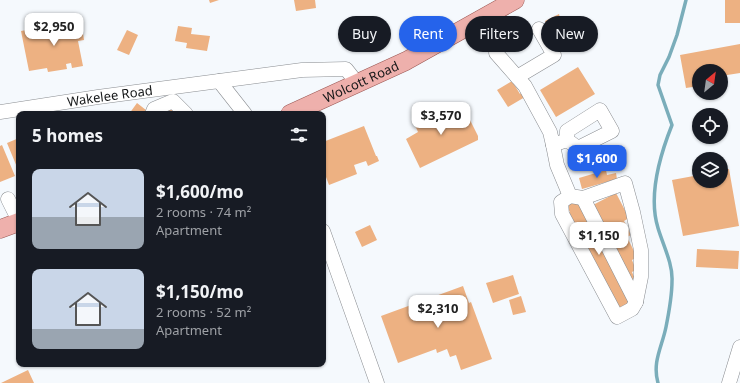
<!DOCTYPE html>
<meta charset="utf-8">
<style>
:root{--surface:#171b24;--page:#242831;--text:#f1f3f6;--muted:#9ea1a6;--accent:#2563eb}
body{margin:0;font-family:"Noto Sans",sans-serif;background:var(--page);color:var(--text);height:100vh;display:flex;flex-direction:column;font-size:15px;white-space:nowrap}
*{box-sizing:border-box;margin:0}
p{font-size:13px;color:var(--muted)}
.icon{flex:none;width:22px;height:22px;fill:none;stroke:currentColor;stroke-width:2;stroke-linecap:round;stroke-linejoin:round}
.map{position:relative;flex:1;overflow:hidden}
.drawer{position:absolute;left:16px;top:111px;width:310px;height:256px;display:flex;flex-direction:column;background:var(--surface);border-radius:8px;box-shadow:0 1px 3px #0004}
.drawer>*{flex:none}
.guide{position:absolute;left:338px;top:16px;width:342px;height:36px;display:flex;gap:8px}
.needle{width:26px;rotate:29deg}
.buttons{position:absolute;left:692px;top:64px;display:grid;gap:8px}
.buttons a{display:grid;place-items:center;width:36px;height:36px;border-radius:50%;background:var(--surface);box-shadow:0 1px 3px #0004;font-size:20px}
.price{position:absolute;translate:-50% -34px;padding:0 9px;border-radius:8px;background:#fff;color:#222;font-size:13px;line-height:26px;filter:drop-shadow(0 1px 2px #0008)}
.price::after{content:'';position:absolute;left:50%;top:24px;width:12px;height:9px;margin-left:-6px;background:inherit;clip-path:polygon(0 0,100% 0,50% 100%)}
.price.on{background:var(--accent);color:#fff}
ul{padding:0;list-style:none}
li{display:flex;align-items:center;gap:12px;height:100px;padding:0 16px}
li span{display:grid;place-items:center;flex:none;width:112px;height:80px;border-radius:8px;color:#555}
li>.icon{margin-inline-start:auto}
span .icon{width:48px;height:48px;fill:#fffc;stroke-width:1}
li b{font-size:17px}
h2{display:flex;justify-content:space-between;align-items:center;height:48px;padding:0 16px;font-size:17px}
.tag{padding:0 14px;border-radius:18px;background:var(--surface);box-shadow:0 1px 3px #0004;font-size:14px;line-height:36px}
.tag.on{background:var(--accent);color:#fff}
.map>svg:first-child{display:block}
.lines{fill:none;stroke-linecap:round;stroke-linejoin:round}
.stream{stroke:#7aadba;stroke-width:3.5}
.building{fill:#edb182}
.minor-casing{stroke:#8a8d91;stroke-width:15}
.major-casing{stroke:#9a5854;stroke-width:19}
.minor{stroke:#fff;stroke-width:14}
.major{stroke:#eeb0ac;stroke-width:18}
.labels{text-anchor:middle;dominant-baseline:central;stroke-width:4;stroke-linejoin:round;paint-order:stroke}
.street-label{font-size:13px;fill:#151718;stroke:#fff}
</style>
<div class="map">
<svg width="740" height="383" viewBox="0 0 740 383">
<rect width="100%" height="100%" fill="#f5f9fd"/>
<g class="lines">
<path class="stream" d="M658,383c-6,-21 4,-36 8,-56 3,-15 6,-31 6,-46 1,-17 -9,-36 -14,-53 -10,-32 2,-73 14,-103l-14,-40 2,-10 9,-18 8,-22 9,-35"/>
</g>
<path class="building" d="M209,0h10l-9,3z
M294,0h21l1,8 -20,3z
M725,0h15v23h-15z
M559,14l1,4 2,-1 8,16 5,-3 4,6 -12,5 -3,-6 -10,5 -9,-19z
M81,20l3,20 -6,1 5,25 -11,2 -1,-5 -5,1 1,5 -19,3 -1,-4 -18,3 -8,-40z
M178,26l14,2 -1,6 19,2 -3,15 -21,-3 1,-5 -12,-2z
M127,30l11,5 -9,20 -12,-5z
M740,44v29l-19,3v-5h-22v15l-13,2 -6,-33z
M578,67l17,27 -39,23 -16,-27z
M512,81l8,13 2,-2 3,5 -17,10 -11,-17z
M137,103l9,7 -3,4h-14z
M172,103l4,11h-20z
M436,109l5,12 22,-11 1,3 2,-1 12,24v4l-58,28 -14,-29 12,-7 -5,-11z
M364,126l12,30h1l2,5 -11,5 -2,-5 -12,4 3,9 -28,11 -6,-16v-27z
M19,138v34l-12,-29z
M2,145l13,31 -15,6v-36z
M729,169l10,57 -56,10 -11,-56 27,-5v6h22v-10z
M606,170l1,5 9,-2 1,6 -35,10 -3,-11z
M616,193l13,25 -5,3 7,14 -4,2 10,20 -5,3 4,10 -4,2 3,7 -4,2 -40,-75z
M576,199l56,102 -15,8 -49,-95 2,-2 -4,-7z
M370,225l7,15 -15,7 -7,-15z
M697,249l42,2 -1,18 -42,-2z
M513,275l6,19 -26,9 -7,-20z
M463,286l6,17 2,-1 21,57 -31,11 -5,-15 -6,2 -3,-8 -10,4 -1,-4 -38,14 -17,-47z
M521,296l5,16 -13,3 -4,-15z
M28,370l6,13h-33z"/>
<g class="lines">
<defs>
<g id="minor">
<path d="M496,53l29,33 25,46 3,13 14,-5v-9l33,-21 12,21 -34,17 -11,-8"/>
<path d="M517,77l37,-22 -15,-26"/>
<path d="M219,81l26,33"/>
<path id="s1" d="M0,112l98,-15 204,-27 44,-1 11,14"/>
<path d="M152,114l2,-5 19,-8 13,13"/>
<path d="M553,145l4,20 13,31 13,2 42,-15 8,29 8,38v27l-5,25 -4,7 -15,8 -55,-103 -1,-12 9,-6"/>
<path d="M583,198l53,104"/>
<path d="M8,199l11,22"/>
<path d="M323,231l54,152"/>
<path d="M729,383l11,-36"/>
</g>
<g id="major">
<path id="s2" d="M290,114l116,-53 109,-61"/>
<path d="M0,229l19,-7"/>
</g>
</defs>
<use href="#minor" class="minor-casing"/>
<use href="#major" class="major-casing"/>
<use href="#minor" class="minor"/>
<use href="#major" class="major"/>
</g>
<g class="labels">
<g class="street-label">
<text stroke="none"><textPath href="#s2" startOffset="78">Wolcott Road</textPath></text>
<text stroke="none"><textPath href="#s1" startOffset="111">Wakelee Road</textPath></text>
</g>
</g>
</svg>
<div class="buttons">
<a><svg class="needle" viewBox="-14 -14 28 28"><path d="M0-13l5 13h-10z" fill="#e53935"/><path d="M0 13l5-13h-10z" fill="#9ea1a6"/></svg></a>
<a><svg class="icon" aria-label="locate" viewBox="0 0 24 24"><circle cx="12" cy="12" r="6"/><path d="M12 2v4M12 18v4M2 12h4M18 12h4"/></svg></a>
<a><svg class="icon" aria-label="layers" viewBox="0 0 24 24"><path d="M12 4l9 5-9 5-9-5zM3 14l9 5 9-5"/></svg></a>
</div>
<b class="price" style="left:54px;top:47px">$2,950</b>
<b class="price" style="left:441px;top:136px">$3,570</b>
<b class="price on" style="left:597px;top:179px">$1,600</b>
<b class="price" style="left:599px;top:256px">$1,150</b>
<b class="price" style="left:438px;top:329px">$2,310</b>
<div class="guide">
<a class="tag">Buy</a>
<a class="tag on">Rent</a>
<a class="tag">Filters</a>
<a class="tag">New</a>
</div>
<section class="drawer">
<h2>5 homes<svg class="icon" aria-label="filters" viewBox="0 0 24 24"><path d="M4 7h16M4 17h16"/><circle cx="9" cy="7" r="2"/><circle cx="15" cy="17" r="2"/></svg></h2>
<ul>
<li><span style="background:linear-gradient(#c9d6e8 60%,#9aa5b1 0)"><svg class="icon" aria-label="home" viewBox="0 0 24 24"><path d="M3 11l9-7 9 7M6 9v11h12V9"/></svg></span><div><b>$1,600/mo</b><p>2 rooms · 74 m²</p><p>Apartment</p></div></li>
<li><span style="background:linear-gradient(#c9d6e8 75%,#9aa5b1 0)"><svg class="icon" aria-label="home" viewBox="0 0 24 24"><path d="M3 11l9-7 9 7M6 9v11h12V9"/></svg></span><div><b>$1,150/mo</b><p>2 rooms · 52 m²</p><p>Apartment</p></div></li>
</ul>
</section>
</div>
